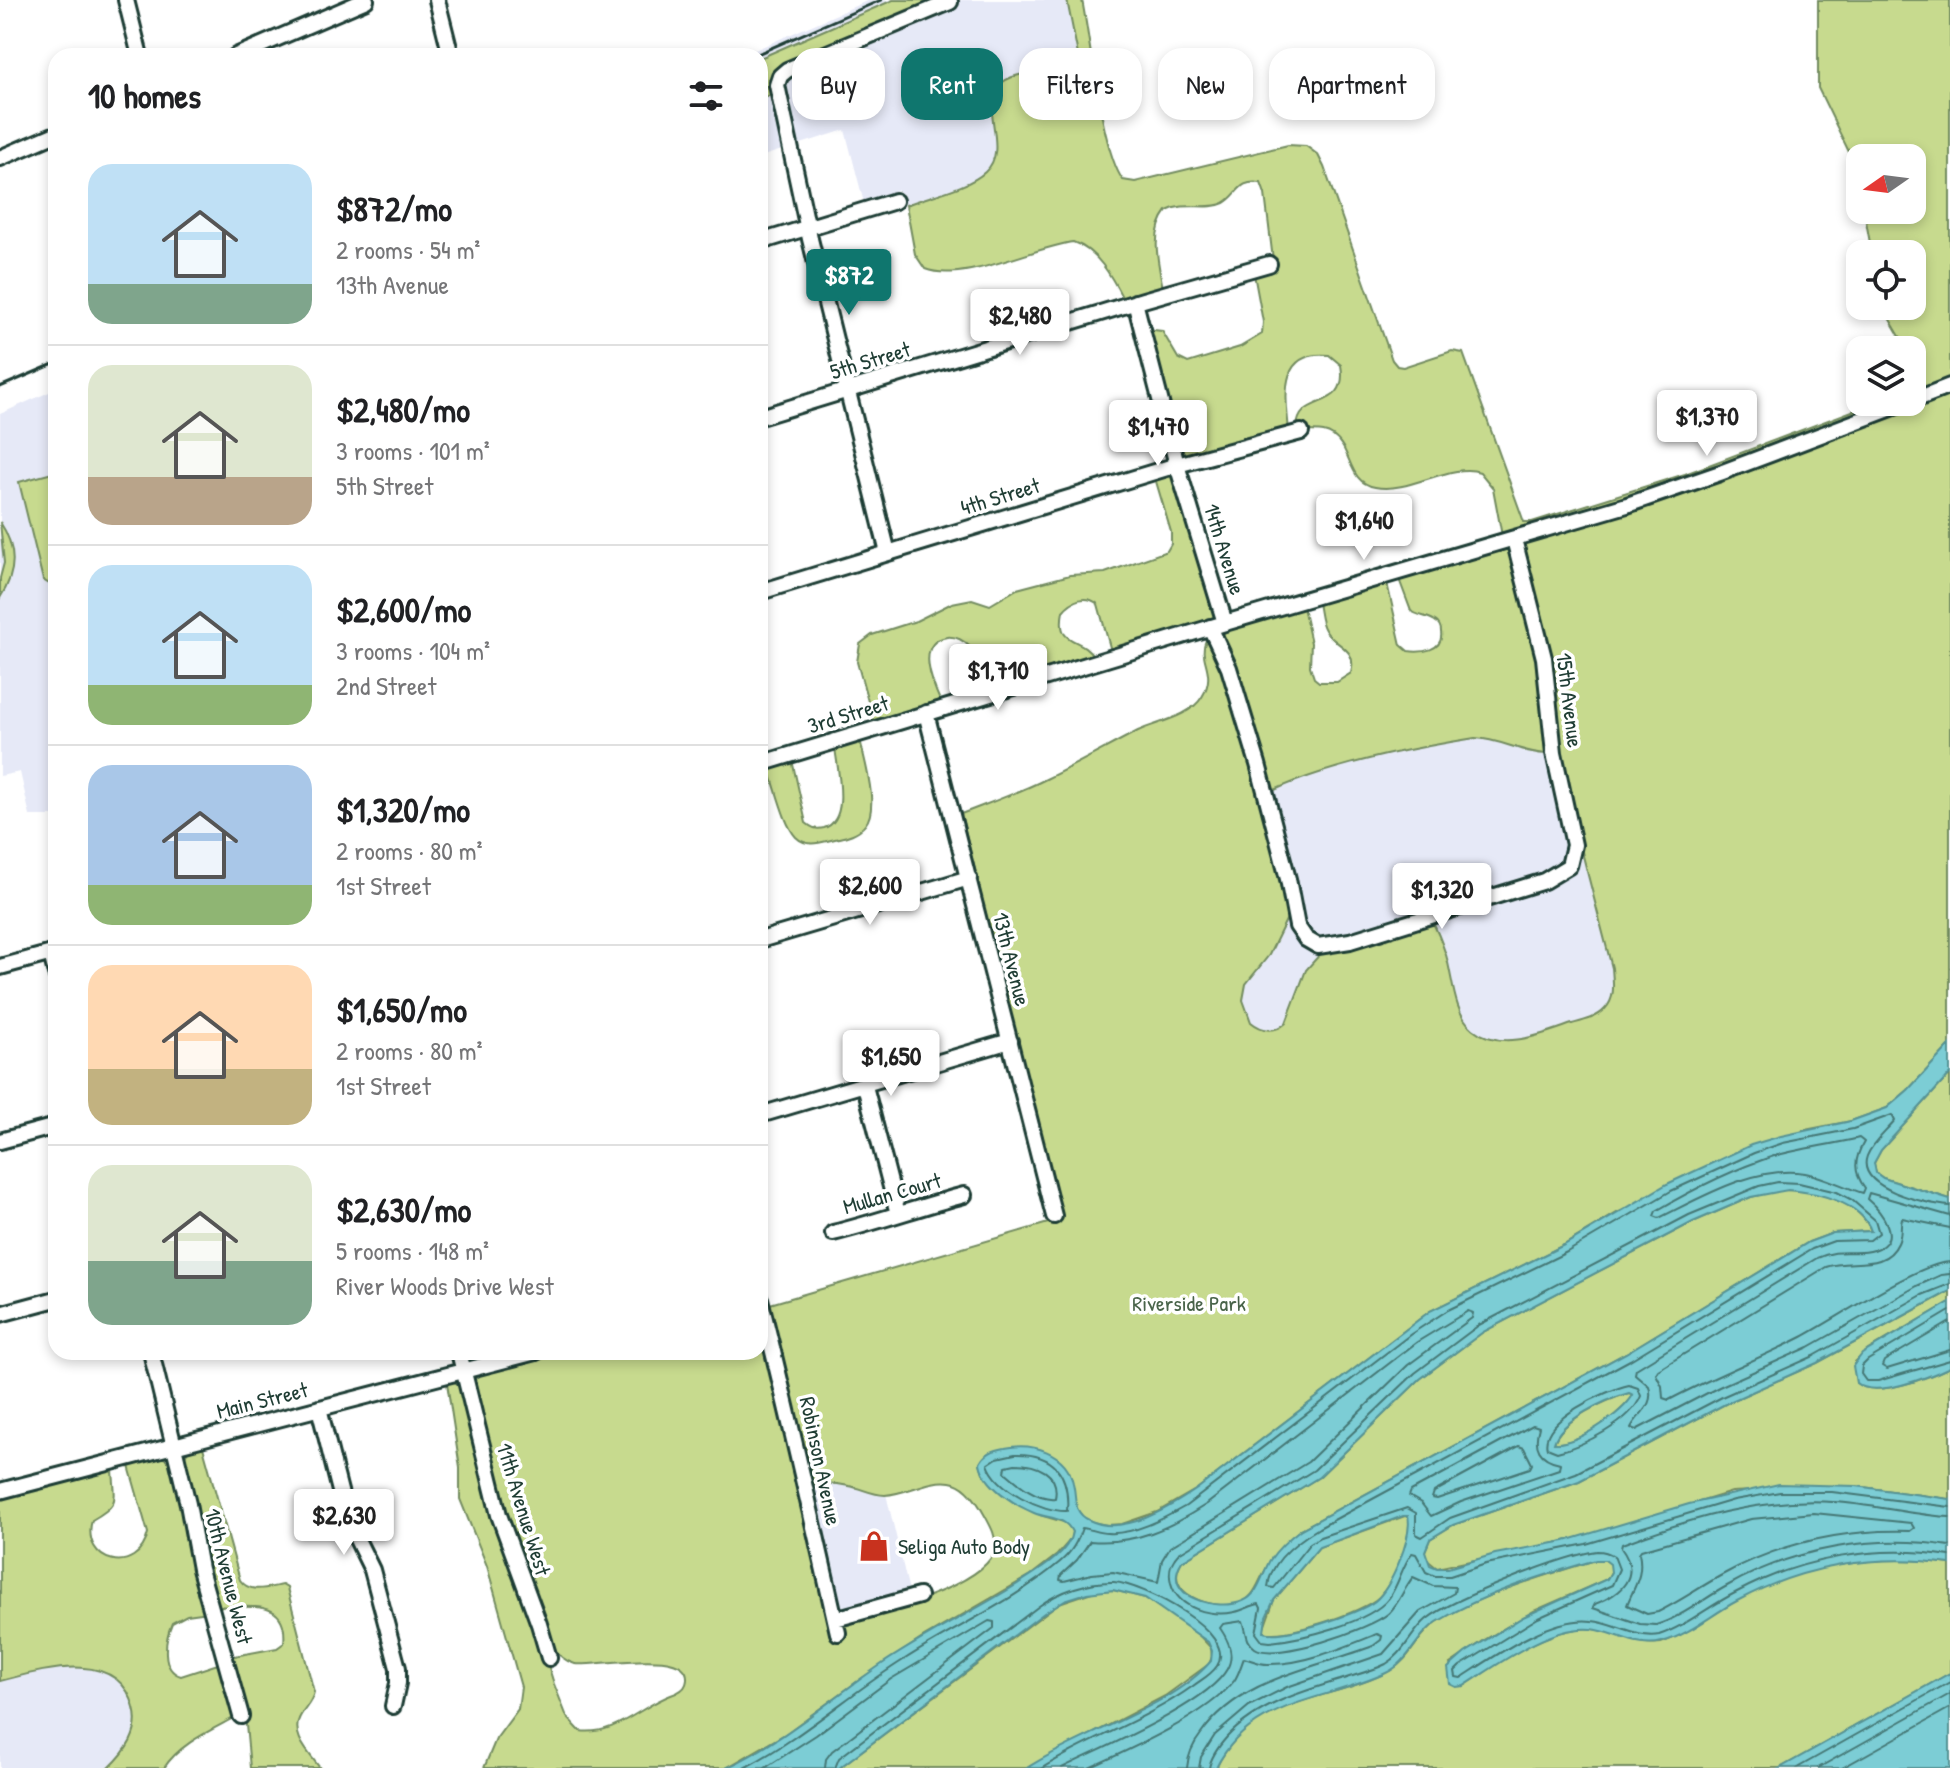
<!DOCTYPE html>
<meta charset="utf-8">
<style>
:root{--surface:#fff;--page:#f2f2f2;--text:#202124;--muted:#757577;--line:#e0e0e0;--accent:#0f766e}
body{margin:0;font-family:"Patrick Hand",sans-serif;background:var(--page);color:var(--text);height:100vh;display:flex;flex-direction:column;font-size:30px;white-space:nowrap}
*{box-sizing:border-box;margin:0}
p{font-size:26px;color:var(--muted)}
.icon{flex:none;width:44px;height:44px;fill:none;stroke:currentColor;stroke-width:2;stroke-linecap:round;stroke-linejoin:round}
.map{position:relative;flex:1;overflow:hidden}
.side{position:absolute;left:48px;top:48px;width:720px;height:1312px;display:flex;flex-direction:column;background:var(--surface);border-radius:24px;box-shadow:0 4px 12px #0003}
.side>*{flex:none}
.hud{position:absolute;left:792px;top:48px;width:760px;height:72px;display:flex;gap:16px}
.needle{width:52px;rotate:256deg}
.tools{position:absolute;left:1846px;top:144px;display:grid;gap:16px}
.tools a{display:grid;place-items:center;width:80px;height:80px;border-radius:16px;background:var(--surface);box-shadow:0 4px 12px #0003;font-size:40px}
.price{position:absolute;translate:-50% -68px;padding:0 18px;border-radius:8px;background:#fff;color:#222;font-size:26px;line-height:52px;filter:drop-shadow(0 2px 4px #0008)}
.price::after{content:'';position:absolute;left:50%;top:48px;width:24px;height:18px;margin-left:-12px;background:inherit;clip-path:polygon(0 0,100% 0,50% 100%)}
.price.active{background:var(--accent);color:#fff}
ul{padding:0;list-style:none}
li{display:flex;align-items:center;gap:24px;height:200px;padding:0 40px}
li+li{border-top:2px solid var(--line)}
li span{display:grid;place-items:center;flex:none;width:224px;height:160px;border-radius:24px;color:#555}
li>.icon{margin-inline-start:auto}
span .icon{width:96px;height:96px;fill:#fffc;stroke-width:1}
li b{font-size:34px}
h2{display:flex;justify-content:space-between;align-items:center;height:96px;padding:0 40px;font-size:34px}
.chip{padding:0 28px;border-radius:24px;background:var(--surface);box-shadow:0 4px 12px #0003;font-size:28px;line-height:72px}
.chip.active{background:var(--accent);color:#fff}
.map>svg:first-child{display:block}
.built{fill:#e6e9f7}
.green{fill:#c7da8e;stroke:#738c61;stroke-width:2}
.water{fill:#7ccdd5;stroke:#579395;stroke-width:2;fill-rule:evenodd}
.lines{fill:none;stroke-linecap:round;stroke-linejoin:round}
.shore{stroke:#447774;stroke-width:2}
.minor-casing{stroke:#1f3d34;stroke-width:20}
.minor{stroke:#fff;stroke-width:14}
.rail{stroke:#1f3d34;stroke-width:3}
.labels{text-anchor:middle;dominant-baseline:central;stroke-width:7;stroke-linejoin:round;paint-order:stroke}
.street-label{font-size:22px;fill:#1f3d34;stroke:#fff}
.park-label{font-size:22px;fill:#49644a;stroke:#fff}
.poi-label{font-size:22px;fill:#1f3d34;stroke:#fff;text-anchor:start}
</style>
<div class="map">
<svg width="1950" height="1768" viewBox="0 0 1950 1768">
<rect width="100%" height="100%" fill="#fff"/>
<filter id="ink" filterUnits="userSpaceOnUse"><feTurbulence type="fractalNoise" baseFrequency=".0125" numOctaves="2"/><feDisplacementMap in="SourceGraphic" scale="16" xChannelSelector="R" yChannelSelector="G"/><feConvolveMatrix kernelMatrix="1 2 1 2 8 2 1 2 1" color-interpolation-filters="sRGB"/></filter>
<g filter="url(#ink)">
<path class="built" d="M869,0h200l50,198 -211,9 -3,-2 -1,-10 -7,-5 -33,13 -19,-73 -85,27v-101h-19z
M56,389v427h-26l-10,-44 -20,4v-362z
M1552,704l73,313 -571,168 -78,-309z
M877,1456l33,139 -71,17 -35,-137z
M118,1631l36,137h-154v-106z"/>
<path class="green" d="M893,0h43l-2,4 -149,62 -11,29 -14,2v-39z
M1067,0h15c8,39 20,153 41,180l12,2 153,-37 18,1 12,9 6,12 68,193 5,6 6,1 49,-16 11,2 61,169h8l153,-48 191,-72h15l-213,80 -176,54 -9,-48 -13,-16c-30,-10 -71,22 -105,15 -28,-5 -22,-37 -42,-51 -11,-8 -24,-2 -36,-7 0,-38 53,-15 44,-64l-12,-10c-52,-5 -43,42 -40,76l-107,27 -37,-129 17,2 16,27 10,5 52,-16 22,-13 1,-12 -9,-48 20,-6 -9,-74 -4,-11c-23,-4 -22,12 -37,20 -17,8 -38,-2 -57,8 -17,21 -9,52 -4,77l-40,11c-11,-22 -26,-49 -50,-57 -39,5 -110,42 -148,27l-10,-15 -9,-49c22,-9 62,-17 79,-33 26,-23 -7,-66 14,-87 20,-19 62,-8 79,-30z
M1818,0h132v379l-38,15 2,-17 -2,-27h-4l-26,-44h30v-52h-40l-8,-44h48v-52h-52v33l-9,-35 -33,-68z
M1950,394v651l-42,45 -21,18 -36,13 -46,9 -188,83 -53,32 -134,66 -233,178 -40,23 -35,12 -15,1 -15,-3 -9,-5 -6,-8 -8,-38c-42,-23 -45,-36 -89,-8l3,10 57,42 27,8 5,8 -1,8 -14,16 -26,20 -107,62 -62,41 -77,56 -59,34h-242l12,-29 22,-30 3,-22 -34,-121 -27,-67v-31l-13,-85 7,-1 7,3 93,299 13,33 13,14c35,5 61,-25 91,-36 6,-2 13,-5 15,-11 13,-41 -96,-16 -111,-20 -11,-3 -17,-10 -24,-18l-38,-97 -40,-168 6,-6 88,-23h193v-22l72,296 -1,12 6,4 7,-4 2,-7 -5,-6c32,-11 148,-39 154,-77 2,-12 -5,-23 -11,-34 -7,-13 -18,-30 -34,-32 -22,-3 -43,12 -65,13 -13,0 -24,-7 -36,-9 -14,-3 -28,-3 -42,-1l-9,-40 -5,-45 -23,-96 292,-85 -101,-405c28,-11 57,-21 85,-35 31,-15 61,-32 92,-48 19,-9 52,-14 64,-34 16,-26 -5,-37 4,-57l4,2 11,14 62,218 6,40 -20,41 -23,29 -3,16 8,22c11,9 24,11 35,1l20,-53 16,-18 26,-4 84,-27c6,11 10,22 14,34 7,23 7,58 27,74 28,23 70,5 99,-5 11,-3 25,-6 33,-15 11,-11 8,-27 7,-41l-45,-174 -45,-248 5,-4 155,-47z
M56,472v111l-5,2 -8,-5 -24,-98z
M1169,475l7,4 40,136 -4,4 -101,32 -13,-47c-12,-10 -26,-4 -35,7 -7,37 17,23 31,46l-109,33 -15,-43c-6,-6 -14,-11 -23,-10 -33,5 -14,48 -6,66l-67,20 -17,-61 3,-18 12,-9 44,-14 36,-18 20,-4 18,6 27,-16 53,-14 35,-2 62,-22 4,-7v-12l-16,-54z
M0,522c17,26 17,50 0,76v-20l4,-15z
M1505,549l7,2 26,99 11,104c-26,0 -48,-15 -74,-16 -63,10 -147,27 -205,54l-48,-152 2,-8 79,-25 8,36 -1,23 4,12 5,4h18l14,-9c7,-26 -16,-26 -26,-43 -5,-8 -5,-19 -7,-27l69,-20 14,62 7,6c13,2 36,0 33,-19 0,-4 -2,-9 -6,-11 -7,-5 -17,-5 -24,-10l-12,-32z
M860,739c4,21 20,69 5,86 -8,10 -22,12 -34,15 -12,3 -25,7 -35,-3 -13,-14 -20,-51 -28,-70l24,-7 14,63c6,5 10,7 18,5 27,-8 13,-60 11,-81z
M1950,1074v125l-67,-21 -7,-5 -2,-10 7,-13z
M1779,1190c30,-1 80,9 92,41l-38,2 -24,9 -183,111 -325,176c-13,10 -24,23 -33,37 -11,15 -11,32 -31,38 -24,6 -76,-10 -55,-43l137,-84 101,-98 63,-47 210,-110 58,-25z
M1950,1291v11l-82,48 -13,12 1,21c20,16 73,-6 94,-16v132l-94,-13 -124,6 -148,45 -147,31 -11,-9 -1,-8 5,-12 23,-14 126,-44 148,-78 90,-40z
M1629,1393l4,1 -2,5c-16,19 -52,45 -77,44 8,-24 52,-43 75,-50z
M203,1447l37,133c10,14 26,8 42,5l5,3 27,104c-2,10 -8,15 -13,23 -12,19 8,38 19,53h-70l-4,-43 -17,-68 48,-9 7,-5c5,-48 -39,-33 -69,-37l-12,-42 -19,-107 4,-6z
M162,1457l10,6 37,149 -22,3 -15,8c-7,16 -12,47 9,53l43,-14 13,54c-25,14 -57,27 -73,52h-55c17,-16 32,-36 25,-60 -15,-61 -91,-38 -134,-27v-182l113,-29c2,32 7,34 -21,50 -12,43 46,58 56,13l-19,-67z
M1405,1516l4,1c2,24 -13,62 -30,80 -13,14 -101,44 -116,34l11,-31 45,-53z
M1596,1560h9l6,4v8l-4,7 -73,32 -48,28 -36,25 14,22c32,-22 90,-63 130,-57 24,3 43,17 67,14 27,-9 50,-28 75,-42 64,-36 141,-48 214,-37v109l-170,95h-564c36,-74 115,-65 175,-98 20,-11 27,-36 46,-48 43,-28 110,-47 159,-62z
M1113,1590l32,8 50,33 16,17 1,9 -3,7 -44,32 -138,72h-188l220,-165 36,-12z"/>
<path class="water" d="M1950,1045v29l-69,76 -7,13 2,10 7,5 67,21v92l-133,72 -90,40 -148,78 -126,44 -23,14 -5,12 5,14 7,3h11l47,-14 70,-13 124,-37 90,-20 77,2 94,13v65c-73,-11 -149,2 -213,37 -25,13 -48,34 -75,41 -25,7 -47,-11 -71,-13 -41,-4 -94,36 -127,57l-8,1 -6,-3 -2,-16 17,-15 58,-36 84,-38 4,-7 -1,-8 -5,-4h-9c-53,15 -112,33 -159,62 -21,13 -27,40 -51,51 -60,28 -137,27 -170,95h-189c53,-35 144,-60 184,-107l1,-10 -4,-9 -63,-44 -32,-8 -26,3 -22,7 -21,13 -205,155h-113c56,-26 102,-67 153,-102 44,-30 92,-53 137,-81 18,-12 53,-30 56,-53 -7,-16 -24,-13 -38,-19 -19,-8 -50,-27 -54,-50 5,-10 14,-13 25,-15 27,-6 62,4 68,35 4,15 -1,29 16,37 34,17 80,-12 108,-31l233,-178 134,-66 103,-61 84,-39 30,-9 70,-15 36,-13 21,-18zM1788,1190c27,2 74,12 83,41l-38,2 -24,9 -183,111 -325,176c-12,9 -23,19 -31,31 -8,14 -11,35 -27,41 -25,11 -84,-4 -61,-40l137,-84 101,-98 63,-47 210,-110 58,-25zM1629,1393l4,2c-11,19 -57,50 -79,48 6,-23 53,-44 75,-50zM1403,1516h5c5,20 -17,72 -33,85 -16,13 -93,38 -111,31l2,-15 8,-17 45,-53z
M1950,1302v65c-21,10 -75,32 -94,16l-3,-17 9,-12z
M1950,1673v95h-170z"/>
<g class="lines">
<path class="shore" d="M1859,1138l5,4c-10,17 -11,30 1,46l-2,5c-20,-6 -37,-16 -58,-20 -50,-8 -103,24 -146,45l-5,-2 2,-5c36,-21 77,-42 118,-55 28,-8 57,-11 85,-18z
M1950,1216l-81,-23 -2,6c13,11 38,41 7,51 -19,6 -34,-3 -57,8l-181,111 -1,5 14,12c6,21 -11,27 -18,42l5,2 83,-43 90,-40 108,-61 24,-11 9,-1
M1950,1228l-48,-10c-2,8 0,17 -4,25 -13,29 -48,15 -72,24l-168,103 -2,4 6,12 1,12 6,2c43,-23 90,-41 133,-63 34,-18 116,-74 148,-75
M1950,1284l-28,11 -108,61 -90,40 -148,77 -126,45 -28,19 -6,-3v-21l-9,-5 -87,29 -10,6 -36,45 -6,-1c2,-26 29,-46 51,-59l311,-168 182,-111 22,-8 36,-1 9,-7 -4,-13 -23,-20 -15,-8 -38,-9 -21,-1 -19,4 -70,29 -210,110 -64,48 -101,97 -135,83c-9,9 -11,18 -8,30 7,26 40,34 64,29 9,-2 17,-7 24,-8l2,4 -5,25 6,8 8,1c30,-3 100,-19 119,-44 10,-14 13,-32 23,-45l4,1 10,18 9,4h15l36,-12 100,-20 148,-44 46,-8h52l118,15
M1468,1311l5,2 -1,5 -64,47 -100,97 -138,85 -8,13 -4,22 -45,-10 -21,2 -28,7 -4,-1 1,-5 16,-15 13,-19c44,4 80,-13 117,-37l210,-162z
M1950,1311l-82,49 -6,6 -1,8 5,7h12l72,-21
M1950,1322l-66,39 -2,5 5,3 63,-19
M1629,1385l9,3 3,8c-10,26 -58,50 -84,56l-10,-4c-8,-28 60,-58 82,-63z
M1533,1425l6,2c-6,20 0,32 21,36l-1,6 -98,33 -30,14 -10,-13 -12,-7 2,-5z
M1519,1446l5,2 8,16 -2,4 -93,31 -5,-1 2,-6z
M1015,1454c39,-1 55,20 52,57 -25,1 -71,-22 -79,-47l9,-6z
M1015,1464c22,0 45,9 40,34 -18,2 -36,-14 -50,-26l1,-6z
M1814,1513l97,10 3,5 -4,3c-67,-2 -130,12 -188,44 -22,12 -42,26 -64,37l-11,2 -20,-9c7,-19 17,-29 12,-52l2,-3 110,-31z
M1950,1517c-39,-2 -78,-13 -117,-15 -71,-5 -145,17 -211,42l-1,4c21,28 0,46 -26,56l-2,4 47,16 16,1c26,-8 47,-26 71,-39 67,-38 147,-52 223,-40
M744,1768c58,-30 106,-75 161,-109 51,-33 108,-57 155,-97 12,-10 17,-20 22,-34 8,1 17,5 25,5 27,2 56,-14 79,-27l225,-172 37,-24 119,-58 104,-61 83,-38 29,-10 70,-14 39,-14 3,6c-9,11 -23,22 -28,35 -12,33 60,48 83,50
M765,1768l51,-33 75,-56 98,-58 5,1v6l-162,123 -6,8 -1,9
M835,1768l4,-10 200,-152c21,-15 49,-25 75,-24 27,2 125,50 103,84 -6,9 -16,14 -24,20 -47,34 -102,52 -151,82
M1062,1768c38,-19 146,-64 165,-99 8,-14 2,-28 -7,-41l3,-4 20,-3c4,10 2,20 12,27 20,14 116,-19 134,-35 11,-11 15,-25 24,-36l20,9 22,1 -1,6 -34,19 -37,42 -96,33 -38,19 -34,29 -14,22 -2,11
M1089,1768c40,-18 119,-53 145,-87 5,-7 7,-16 10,-23 8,2 15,6 24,6 35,1 77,-17 109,-30l5,2 -1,4 -8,6c-59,23 -132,31 -172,88 -8,10 -13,21 -14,34
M1209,1768c2,-12 10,-22 18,-31 30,-32 73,-45 113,-57 15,-5 32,-9 46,-16 18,-10 25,-32 41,-45 25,-20 138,-64 170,-68 7,0 11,1 17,5l5,13 -7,16 -74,33 -78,48 -5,5 1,6 5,1c34,-22 89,-62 131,-57 23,2 44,18 67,14 27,-9 50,-29 76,-42 65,-35 141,-49 215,-37
M1797,1768l153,-86
M1818,1768l132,-74
M1842,1768l108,-60"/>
<defs>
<path id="minor" d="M126,0l14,56
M437,0l14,56
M236,56l130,-56
M0,158l56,-24
M760,242l135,-41
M1135,302l42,163 48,158
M1912,401l38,-15
M760,417l383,-117 126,-36
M888,553l-78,-314 -33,-154 3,-9 7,-6 163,-68
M760,592l417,-127 124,-33
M1210,627l19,41 29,96 30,115 9,47 9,13 12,7 32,-5 194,-60 25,-15 5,-21 -20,-92 -10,-95 -30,-119
M926,713l128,503
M760,764l465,-141 402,-118 93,-32 188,-71
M760,940l209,-62
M51,953l5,21
M0,967l56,-15
M865,1086l33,128
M760,1115l250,-74
M0,1141l56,-15
M833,1233c45,-11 86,-26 131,-38
M760,1299c28,111 53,223 78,334
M0,1314l56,-15
M151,1352l37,152 12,65 41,147
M459,1352l40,163 40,109 10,34
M319,1408l28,111 25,51 26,98v15l-5,23
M0,1491l536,-139
M835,1619l84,-23"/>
</defs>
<use href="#minor" class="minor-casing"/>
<use href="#minor" class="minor"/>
<path class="rail" d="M753,56l128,-56
M0,387l56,-24"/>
</g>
</g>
<defs>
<symbol id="shop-bare" viewBox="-9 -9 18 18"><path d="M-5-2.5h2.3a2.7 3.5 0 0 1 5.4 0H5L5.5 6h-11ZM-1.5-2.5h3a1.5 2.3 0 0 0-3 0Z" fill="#c8321e" stroke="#fff" stroke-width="2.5" paint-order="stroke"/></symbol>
</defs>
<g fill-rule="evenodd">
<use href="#shop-bare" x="852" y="1524" width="44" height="44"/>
</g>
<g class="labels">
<g class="street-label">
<text transform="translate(870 360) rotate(-17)">5th Street</text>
<text transform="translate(1000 496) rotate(-17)">4th Street</text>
<text transform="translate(1225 549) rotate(73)">14th Avenue</text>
<text transform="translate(1570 700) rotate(83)">15th Avenue</text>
<text transform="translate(848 714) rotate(-17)">3rd Street</text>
<text transform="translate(1012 959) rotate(76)">13th Avenue</text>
<text transform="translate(892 1193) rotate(-16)">Mullan Court</text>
<text transform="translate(262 1400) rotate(-14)">Main Street</text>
<text transform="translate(821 1461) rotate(78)">Robinson Avenue</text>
<text transform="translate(524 1509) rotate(73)">11th Avenue West</text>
<text transform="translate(229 1576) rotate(76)">10th Avenue West</text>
</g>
<g class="park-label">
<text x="1189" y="1303">Riverside Park</text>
</g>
<g class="poi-label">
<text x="898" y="1546">Seliga Auto Body</text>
</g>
</g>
</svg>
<div class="tools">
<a><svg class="needle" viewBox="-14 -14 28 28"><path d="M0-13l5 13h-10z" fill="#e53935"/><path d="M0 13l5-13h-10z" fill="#757577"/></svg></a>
<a><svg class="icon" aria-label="locate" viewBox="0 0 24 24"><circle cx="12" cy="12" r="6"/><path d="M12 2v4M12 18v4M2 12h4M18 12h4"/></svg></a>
<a><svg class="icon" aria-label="layers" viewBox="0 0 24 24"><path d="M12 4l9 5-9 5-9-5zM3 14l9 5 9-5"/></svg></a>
</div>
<b class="price active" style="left:849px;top:317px">$872</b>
<b class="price" style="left:1020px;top:357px">$2,480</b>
<b class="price" style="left:1707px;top:458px">$1,370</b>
<b class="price" style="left:1158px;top:468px">$1,470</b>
<b class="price" style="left:1364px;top:562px">$1,640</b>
<b class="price" style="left:998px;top:712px">$1,710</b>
<b class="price" style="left:870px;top:927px">$2,600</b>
<b class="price" style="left:1442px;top:931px">$1,320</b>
<b class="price" style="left:891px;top:1098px">$1,650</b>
<b class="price" style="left:344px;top:1557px">$2,630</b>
<div class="hud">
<a class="chip">Buy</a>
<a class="chip active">Rent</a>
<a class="chip">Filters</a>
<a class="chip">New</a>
<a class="chip">Apartment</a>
</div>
<section class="side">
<h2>10 homes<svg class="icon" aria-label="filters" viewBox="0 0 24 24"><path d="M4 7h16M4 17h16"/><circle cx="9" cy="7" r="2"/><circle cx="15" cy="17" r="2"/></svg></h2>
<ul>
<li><span style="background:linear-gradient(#bfe0f5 75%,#7fa58c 0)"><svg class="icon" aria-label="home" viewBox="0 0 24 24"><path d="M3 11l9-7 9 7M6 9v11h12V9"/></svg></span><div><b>$872/mo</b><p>2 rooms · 54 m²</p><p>13th Avenue</p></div></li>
<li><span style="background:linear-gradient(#dfe7d0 70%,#b9a48a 0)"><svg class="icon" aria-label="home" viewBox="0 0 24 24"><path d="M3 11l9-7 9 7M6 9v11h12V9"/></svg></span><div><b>$2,480/mo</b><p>3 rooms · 101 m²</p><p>5th Street</p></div></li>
<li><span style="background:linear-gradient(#bfe0f5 75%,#8fb573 0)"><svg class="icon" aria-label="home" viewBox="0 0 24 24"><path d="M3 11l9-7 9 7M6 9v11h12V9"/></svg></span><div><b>$2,600/mo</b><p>3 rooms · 104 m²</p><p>2nd Street</p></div></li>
<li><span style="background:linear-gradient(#a9c7e8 75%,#8fb573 0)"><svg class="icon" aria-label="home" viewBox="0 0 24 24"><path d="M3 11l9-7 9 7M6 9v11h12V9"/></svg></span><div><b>$1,320/mo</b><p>2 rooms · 80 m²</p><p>1st Street</p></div></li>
<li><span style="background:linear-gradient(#ffd9b3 65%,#c2b280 0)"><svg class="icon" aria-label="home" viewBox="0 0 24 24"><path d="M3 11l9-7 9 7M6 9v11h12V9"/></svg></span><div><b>$1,650/mo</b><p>2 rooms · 80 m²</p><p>1st Street</p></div></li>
<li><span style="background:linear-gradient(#dfe7d0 60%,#7fa58c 0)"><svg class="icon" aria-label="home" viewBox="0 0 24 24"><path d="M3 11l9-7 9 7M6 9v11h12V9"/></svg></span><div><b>$2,630/mo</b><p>5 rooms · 148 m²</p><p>River Woods Drive West</p></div></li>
</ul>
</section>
</div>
